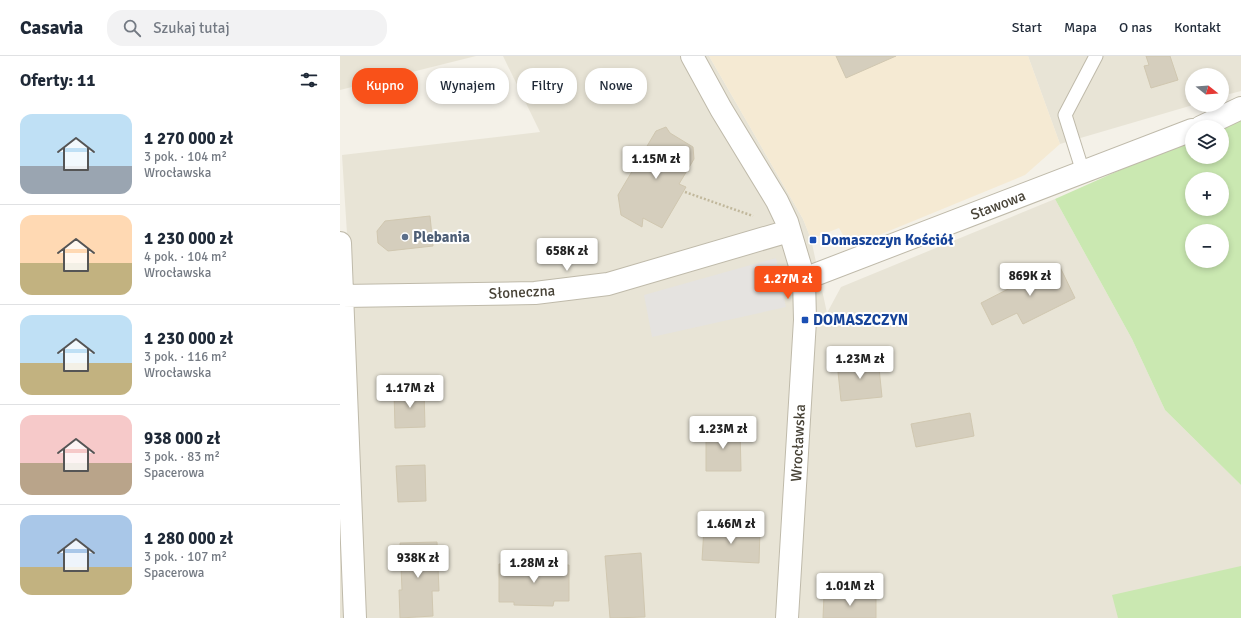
<!DOCTYPE html>
<html lang="pl">
<meta charset="utf-8">
<style>
:root{--surface:#fff;--page:#f2f2f3;--text:#1f2937;--muted:#747a83;--line:#e0e1e3;--accent:#f95119}
body{margin:0;font-family:Signika,sans-serif;background:var(--page);color:var(--text);height:100vh;display:flex;flex-direction:column;font-size:15px;white-space:nowrap}
*{box-sizing:border-box;margin:0}
p{font-size:13px;color:var(--muted)}
.icon{flex:none;width:22px;height:22px;fill:none;stroke:currentColor;stroke-width:2;stroke-linecap:round;stroke-linejoin:round}
.map{position:relative;flex:1;overflow:hidden}
.side{display:flex;flex-direction:column;background:var(--surface);width:340px}
.side>*{flex:none}
.hud{position:absolute;left:12px;top:12px;width:380px;height:36px;display:flex;gap:8px}
.needle{width:26px;rotate:107deg}
.fabs{position:absolute;left:845px;top:12px;display:grid;gap:8px}
.fabs a{display:grid;place-items:center;width:44px;height:44px;border-radius:50%;background:var(--surface);box-shadow:0 2px 6px #0003;font-size:20px}
.price{position:absolute;translate:-50% -34px;padding:0 9px;border-radius:4px;background:#fff;color:#222;font-size:13px;line-height:26px;filter:drop-shadow(0 1px 2px #0008)}
.price::after{content:'';position:absolute;left:50%;top:24px;width:12px;height:9px;margin-left:-6px;background:inherit;clip-path:polygon(0 0,100% 0,50% 100%)}
.price.active{background:var(--accent);color:#fff}
ul{padding:0;list-style:none}
li{display:flex;align-items:center;gap:12px;height:100px;padding:0 20px}
li+li{border-top:1px solid var(--line)}
li span{display:grid;place-items:center;flex:none;width:112px;height:80px;border-radius:12px;color:#555}
li>.icon{margin-inline-start:auto}
span .icon{width:48px;height:48px;fill:#fffc;stroke-width:1}
li b{font-size:17px}
h2{display:flex;justify-content:space-between;align-items:center;height:48px;padding:0 20px;font-size:17px}
.chip{padding:0 14px;border-radius:16px;background:var(--surface);box-shadow:0 2px 6px #0003;font-size:14px;line-height:36px}
.chip.active{background:var(--accent);color:#fff}
header{display:flex;align-items:center;gap:24px;box-sizing:border-box;height:56px;padding:0 20px;background:var(--surface);border-bottom:1px solid var(--line)}
header strong{font-size:19px}
nav{display:flex;gap:22px;margin-inline-start:auto;font-size:14px}
.search{width:280px;height:36px;background:var(--page);display:flex;align-items:center;gap:10px;box-sizing:border-box;padding:0 14px;border-radius:16px;color:var(--muted);font-size:15px}
main{display:flex;flex:1;min-height:0}
.map>svg:first-child{display:block}
.residential{fill:#e8e4d6}
.commercial{fill:#f5ead3}
.green{fill:#cae8b1;fill-rule:evenodd}
.parking{fill:#e5e3e0}
.building{fill:#d5cebd;stroke:#d0c7b0}
.lines{fill:none;stroke-linecap:round;stroke-linejoin:round}
.service-casing{stroke:#bfbaaa;stroke-width:15}
.minor-casing{stroke:#bfbaaa;stroke-width:24}
.path{stroke:#c1b89c;stroke-width:2.5;stroke-dasharray:2 2;stroke-linecap:butt}
.service{stroke:#fff;stroke-width:13}
.minor{stroke:#fff;stroke-width:22}
.service-dot{fill:#5c6f8a;stroke:#fff;stroke-width:1.5}
.transit-dot{fill:#1a4fb4;stroke:#fff;stroke-width:1.5}
.labels{text-anchor:middle;dominant-baseline:central;stroke-width:4;stroke-linejoin:round;paint-order:stroke}
.street-label{font-size:15px;fill:#474236;stroke:#fff}
.service-label{font-size:15px;font-weight:bold;fill:#4e5e75;stroke:#fff;text-anchor:start}
.transit-label{font-size:15px;font-weight:bold;fill:#164399;stroke:#fff;text-anchor:start}
</style>
<header>
<strong>Casavia</strong>
<div class="search"><svg class="icon" aria-label="search" viewBox="0 0 24 24"><circle cx="10" cy="10" r="6"/><path d="M15 15l6 6"/></svg>Szukaj tutaj</div>
<nav><a>Start</a><a>Mapa</a><a>O nas</a><a>Kontakt</a></nav>
</header>
<main>
<section class="side">
<h2>Oferty: 11<svg class="icon" aria-label="filters" viewBox="0 0 24 24"><path d="M4 7h16M4 17h16"/><circle cx="9" cy="7" r="2"/><circle cx="15" cy="17" r="2"/></svg></h2>
<ul>
<li><span style="background:linear-gradient(#bfe0f5 65%,#9aa5b1 0)"><svg class="icon" aria-label="home" viewBox="0 0 24 24"><path d="M3 11l9-7 9 7M6 9v11h12V9"/></svg></span><div><b>1 270 000 zł</b><p>3 pok. · 104 m²</p><p>Wrocławska</p></div></li>
<li><span style="background:linear-gradient(#ffd9b3 60%,#c2b280 0)"><svg class="icon" aria-label="home" viewBox="0 0 24 24"><path d="M3 11l9-7 9 7M6 9v11h12V9"/></svg></span><div><b>1 230 000 zł</b><p>4 pok. · 104 m²</p><p>Wrocławska</p></div></li>
<li><span style="background:linear-gradient(#bfe0f5 60%,#c2b280 0)"><svg class="icon" aria-label="home" viewBox="0 0 24 24"><path d="M3 11l9-7 9 7M6 9v11h12V9"/></svg></span><div><b>1 230 000 zł</b><p>3 pok. · 116 m²</p><p>Wrocławska</p></div></li>
<li><span style="background:linear-gradient(#f6c9c9 60%,#b9a48a 0)"><svg class="icon" aria-label="home" viewBox="0 0 24 24"><path d="M3 11l9-7 9 7M6 9v11h12V9"/></svg></span><div><b>938 000 zł</b><p>3 pok. · 83 m²</p><p>Spacerowa</p></div></li>
<li><span style="background:linear-gradient(#a9c7e8 65%,#c2b280 0)"><svg class="icon" aria-label="home" viewBox="0 0 24 24"><path d="M3 11l9-7 9 7M6 9v11h12V9"/></svg></span><div><b>1 280 000 zł</b><p>3 pok. · 107 m²</p><p>Spacerowa</p></div></li>
</ul>
</section>
<div class="map">
<svg width="901" height="562" viewBox="0 0 901 562">
<rect width="100%" height="100%" fill="#f4f1e8"/>
<path class="residential" d="M0,0h136l-136,34z
M163,0h206l94,163 8,20 16,74 14,-26 214,-88 77,140 33,71 76,75v133h-876l-8,-227 -15,-236 198,-23z
M688,0h213v35l-19,5v-21h-30l1,30 -133,39z
M0,459l4,103h-4z"/>
<path class="commercial" d="M369,0h319l32,88 -35,31 -175,72 -11,-19 -28,11 -8,-20z"/>
<path class="green" d="M901,60v369l-76,-75 -33,-71 -77,-140 137,-61v19h30v-30zM852,123h30v30h-30zM852,175h30v30h-30z
M901,510v52h-123l-6,-23z"/>
<path class="parking" d="M436,202l10,49 -134,30 -8,-42z"/>
<path class="building" d="M496,0h60l-50,22z
M806,0h24l8,24 -27,8 -7,-22 5,-1z
M326,71l4,6 23,14 1,12 -15,25 7,3 -24,41 -19,-10 -1,9 -21,-12 -3,-20 38,-64z
M90,160l3,30 -45,5 -10,-8 -1,-12 8,-10z
M719,209l16,33 -52,26 -6,-11 -25,12 -11,-22 35,-18 -2,-5 18,-9 3,6z
M538,302l4,39 -41,4 -4,-39z
M84,334l1,37 -30,1 -1,-37z
M630,357l4,23 -58,11 -5,-23z
M400,373l1,42h-35v-41z
M85,409l1,36 -28,1 -2,-36z
M364,472l56,2 -1,33 -57,-3z
M97,486l2,49h-7l1,25 -33,2 -1,-28h3l-2,-47z
M301,497l4,64 -35,1 -5,-62z
M159,508l70,1v36h-15l-1,5 -39,-1v-3h-15z
M484,539l52,1v22h-53z"/>
<g class="lines">
<defs>
<path id="service" d="M743,116l-18,-57 31,-59"/>
<path id="minor" d="M352,0l29,53 56,92 10,21 17,57 1,41 -18,298
M861,71l40,-19
M0,187l15,375
M464,223l388,-149
M2,240l193,-3 73,-9 181,-53"/>
</defs>
<use href="#service" class="service-casing"/>
<use href="#minor" class="minor-casing"/>
<path class="path" d="M345,136l68,24"/>
<use href="#service" class="service"/>
<use href="#minor" class="minor"/>
</g>
<circle class="service-dot" cx="65" cy="181" r="4"/>
<g class="transit-dot">
<rect x="469" y="180" width="8" height="8" rx="2"/>
<rect x="461" y="260" width="8" height="8" rx="2"/>
</g>
<g class="labels">
<g class="street-label">
<text transform="translate(658 149) rotate(-21)">Stawowa</text>
<text transform="translate(182 236) rotate(-3)">Słoneczna</text>
<text transform="translate(458 387) rotate(-87)">Wrocławska</text>
</g>
<g class="service-label">
<text x="73" y="181">Plebania</text>
</g>
<g class="transit-label">
<text x="481" y="184">Domaszczyn Kościół</text>
<text x="473" y="264">DOMASZCZYN</text>
</g>
</g>
</svg>
<div class="fabs">
<a><svg class="needle" viewBox="-14 -14 28 28"><path d="M0-13l5 13h-10z" fill="#e53935"/><path d="M0 13l5-13h-10z" fill="#747a83"/></svg></a>
<a><svg class="icon" aria-label="layers" viewBox="0 0 24 24"><path d="M12 4l9 5-9 5-9-5zM3 14l9 5 9-5"/></svg></a>
<a>+</a>
<a>−</a>
</div>
<b class="price" style="left:316px;top:124px">1.15M zł</b>
<b class="price" style="left:227px;top:216px">658K zł</b>
<b class="price" style="left:690px;top:241px">869K zł</b>
<b class="price active" style="left:448px;top:244px">1.27M zł</b>
<b class="price" style="left:520px;top:324px">1.23M zł</b>
<b class="price" style="left:70px;top:353px">1.17M zł</b>
<b class="price" style="left:383px;top:394px">1.23M zł</b>
<b class="price" style="left:391px;top:489px">1.46M zł</b>
<b class="price" style="left:78px;top:523px">938K zł</b>
<b class="price" style="left:194px;top:528px">1.28M zł</b>
<b class="price" style="left:510px;top:551px">1.01M zł</b>
<div class="hud">
<a class="chip active">Kupno</a>
<a class="chip">Wynajem</a>
<a class="chip">Filtry</a>
<a class="chip">Nowe</a>
</div>
</div>
</main>
